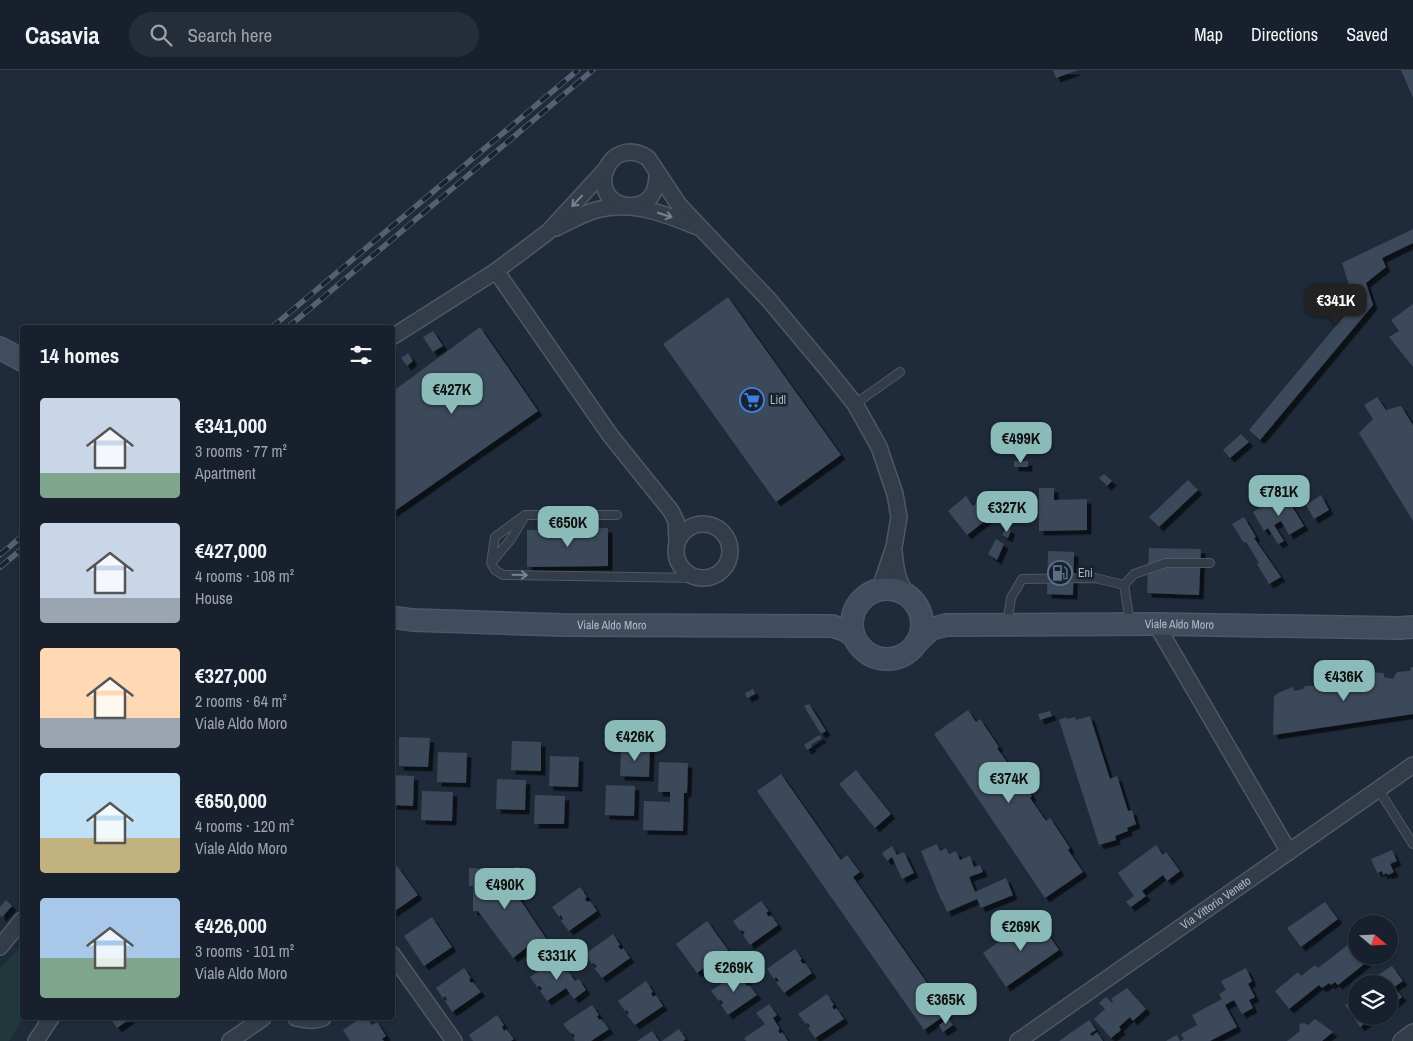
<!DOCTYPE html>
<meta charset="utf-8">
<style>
:root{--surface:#17202c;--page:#242d38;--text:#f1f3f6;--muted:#9ea3a9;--line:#363e48;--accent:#8bbbb9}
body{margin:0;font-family:"Archivo Narrow",sans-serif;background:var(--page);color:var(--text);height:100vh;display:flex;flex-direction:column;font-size:19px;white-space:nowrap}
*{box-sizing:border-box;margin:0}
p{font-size:16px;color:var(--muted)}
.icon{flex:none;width:28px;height:28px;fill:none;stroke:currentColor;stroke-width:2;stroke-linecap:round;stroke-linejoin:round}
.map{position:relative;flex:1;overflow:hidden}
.details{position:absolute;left:20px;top:255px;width:375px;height:695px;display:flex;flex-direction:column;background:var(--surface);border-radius:5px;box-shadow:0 1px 4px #0004,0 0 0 1px var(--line)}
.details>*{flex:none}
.needle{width:32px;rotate:109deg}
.fabs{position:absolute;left:1348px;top:845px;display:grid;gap:10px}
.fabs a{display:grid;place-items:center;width:50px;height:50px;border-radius:50%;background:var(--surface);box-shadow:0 1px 4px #0004,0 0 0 1px var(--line);font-size:25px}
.price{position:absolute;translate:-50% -42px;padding:0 11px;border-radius:10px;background:var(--accent);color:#111;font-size:16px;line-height:32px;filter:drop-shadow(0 1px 2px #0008)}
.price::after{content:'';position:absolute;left:50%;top:30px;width:15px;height:11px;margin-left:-8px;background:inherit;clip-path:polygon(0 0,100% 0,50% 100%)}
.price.current{background:#222;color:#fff}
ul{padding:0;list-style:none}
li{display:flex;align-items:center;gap:15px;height:125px;padding:0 20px}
li span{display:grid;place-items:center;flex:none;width:140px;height:100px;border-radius:5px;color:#555}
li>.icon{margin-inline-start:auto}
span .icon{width:60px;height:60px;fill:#fffc;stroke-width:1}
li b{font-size:21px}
h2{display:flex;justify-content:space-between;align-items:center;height:60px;padding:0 20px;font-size:21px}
header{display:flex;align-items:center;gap:30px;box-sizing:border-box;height:70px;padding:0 25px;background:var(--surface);border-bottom:1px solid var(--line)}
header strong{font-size:24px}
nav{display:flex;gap:28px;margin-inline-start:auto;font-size:18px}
.search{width:350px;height:45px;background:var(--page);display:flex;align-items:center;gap:12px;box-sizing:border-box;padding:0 18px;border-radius:28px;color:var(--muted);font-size:19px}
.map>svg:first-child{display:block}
.green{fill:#21393b}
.building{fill:#3b495a;filter:url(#shadow)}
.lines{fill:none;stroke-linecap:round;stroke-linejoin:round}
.lane-casing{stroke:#4e5865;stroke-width:10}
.street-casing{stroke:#4e5865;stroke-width:18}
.secondary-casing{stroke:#4e5865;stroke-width:24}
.lane{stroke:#333d4a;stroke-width:8}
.street{stroke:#333d4a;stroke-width:15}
.secondary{stroke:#414c5e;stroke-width:21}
.rail-casing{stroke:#556172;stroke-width:5.5}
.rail{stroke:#19222f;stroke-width:4;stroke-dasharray:11;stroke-linecap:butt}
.oneway{stroke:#77818f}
.labels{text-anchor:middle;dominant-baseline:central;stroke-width:5;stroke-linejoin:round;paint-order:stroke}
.poi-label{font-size:12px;fill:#aeb8c7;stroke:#19222f;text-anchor:start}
.street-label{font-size:12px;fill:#aeb8c7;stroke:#19222f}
</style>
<header>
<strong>Casavia</strong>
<div class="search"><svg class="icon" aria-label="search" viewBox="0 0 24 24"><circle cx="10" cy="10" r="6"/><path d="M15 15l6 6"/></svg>Search here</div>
<nav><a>Map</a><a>Directions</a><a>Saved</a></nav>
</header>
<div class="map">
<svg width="1413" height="971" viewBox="0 0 1413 971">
<defs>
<filter id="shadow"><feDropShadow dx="4.5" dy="4.5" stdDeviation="0" flood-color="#0009"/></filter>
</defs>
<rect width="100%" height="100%" fill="#1f2b3a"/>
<path class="green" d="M22,875l1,73 -14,23h-9v-72z"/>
<path class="building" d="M1053,0h25l-22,8z
M1401,0h12v28z
M1413,159v14l-31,15 4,9 -20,16 7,22 -113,135 -11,-10 106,-127 -13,-40z
M728,227l113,158 -65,47 -113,-158z
M1413,234v63l-24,-30 10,-6 -8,-11z
M480,257l58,84 -146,102v-121z
M433,261l10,15 -10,6 -10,-15z
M408,283l5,8 -6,5 -6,-8z
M1377,327l9,13 15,-4 12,19v96l-54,-88 14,-14 -9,-14z
M1241,364l8,8 -19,16 -7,-8z
M1014,391h14v6h-14z
M1104,404l8,7 -5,5 -8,-8z
M1188,410l10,10 -39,37 -10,-10z
M1039,418h15v12l33,-1v31l-48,1z
M1284,423l20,33 -15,9 -8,-14 -7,4 10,16 -6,3 -10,-16 -4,3 -11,-19z
M1321,425l8,15 -15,9 -8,-14z
M966,426l7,10 10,-9 12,16 -28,22 -19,-24z
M1244,447l12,20 -2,1 27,39 -12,7 -12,-20 2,-1 -13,-21 -2,1 -12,-19z
M1006,457l5,3 -3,8 -6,-3z
M608,458v38l-81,1v-37z
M996,469l8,5 -7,16 -9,-6z
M1149,478l52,1 -2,46 -52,-2z
M1048,481l26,1 -1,43 -26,-1z
M1411,597h2v47l-140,21 1,-39 6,-4 13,-5 1,4 9,-2 2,-3h15l1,-4h26l2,-4 14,-1 4,-5 17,1v4l9,2 4,-7 13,-1z
M753,619l2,5 -8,4 -2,-5z
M809,634l17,27 -5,3 -17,-28z
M968,640l8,12 4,-3 19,28 -2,1 15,21 2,-1 18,28 -2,2 16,23 4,-3 20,30 -2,2 15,22 -38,26 -111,-164z
M1050,641l2,5 -12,4 -2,-6z
M1090,646l20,63 7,-3 11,35 4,-1 4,14 -9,4 1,3 -13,5 1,4 -17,5 -40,-125 7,-3 1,2 8,-2 1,3z
M819,665l3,3 -11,7 1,2 -5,3 -3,-5z
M399,667l31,1 -2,29 -29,-1z
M512,671l29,1v29l-30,-1z
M621,677l29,1 -1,29 -29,-1z
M438,682l29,1 -1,30 -29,-1z
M550,686l29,1 -1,30 -29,-1z
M659,692l29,1 -1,30h-3l-1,38 -40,-1 1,-29 26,1v-10h-12z
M856,700l35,44 -16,14 -36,-44z
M781,704l60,86 6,-5 13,17 -7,5 95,136 -24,17 -167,-239z
M392,705l22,1 -1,30 -21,-1z
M497,709l29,1 -1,30 -29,-1z
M606,715l29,1 -1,30 -29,-1z
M422,721l31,1 -1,29 -31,-1z
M535,725l30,1 -1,28h-30z
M937,774l3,7 6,-3 3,6 7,-3 4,9 10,-4 4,11 6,-2 3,7 -14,5 6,15 31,-14 7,17 -32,13 -4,-9 -30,13 -5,-12h-1l-20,-49z
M1156,775l7,10 3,-3 14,19 -13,10 -4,-6 -21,16 4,5 -15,11 -5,-5 8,-6 -16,-23z
M892,776l5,9 7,-3 10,21 -12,6 -10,-22 -5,4 -5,-8z
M1392,780l5,11 -7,3 4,8 -6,3 -1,-2 -4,2 -1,-4 -5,2 -6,-14z
M397,796l21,29 -26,18v-44z
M515,797h4v31l30,45 -16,12 -6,-8 -14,11 -35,-47h-5v-25h-4v-18l47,2z
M580,817l7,10 -2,2 2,3 3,-1 7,10 -28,20 -8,-10 2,-2 -2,-4 -2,2 -7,-10z
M6,830l6,6 -10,11 -2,-1v-9z
M761,831l8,10 -3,2 3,4 2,-2 7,10 -28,20 -7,-10 2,-2 -3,-3 -2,1 -7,-10z
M1325,832l13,17 -37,28 -14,-19z
M1036,846l23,34 -53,37 -23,-34z
M432,847l20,30 -28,19 -20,-30z
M707,851l21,29 -31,23 -21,-29z
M613,864l7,11 -2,1 3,4 2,-2 7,10 -28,20 -8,-10 3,-1 -3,-4 -2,1 -7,-10z
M1353,871l3,3v12h10l-1,1 3,4 -30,24 -3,-3 -4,3 -2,-2 -7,5 -3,-3 -30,24 -14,-18 23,-19 3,4 14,-11 3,3z
M795,879l7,10 -2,1 3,4 2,-1 7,10 -28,20 -8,-11 3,-1 -3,-4 -2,2 -7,-10z
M558,887l8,10 -2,2 2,4 2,-2 7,10 4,-2 7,11 -12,9 -8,-11 -19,13 -7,-10 2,-2 -2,-3 -3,1 -7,-10z
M1392,896l11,15 -9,6 8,10 -13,10v-23h-14l-3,-5z
M464,898l7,10 -2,1 2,4 2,-1 8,10 -29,20 -7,-11 2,-1 -2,-4 -2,2 -7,-10z
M1246,898l6,13 -4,3 7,13 -6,3 4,8 -11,6 -8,-14 -9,5 12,22 -27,14h-44l11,-6 3,6 4,-2 -3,-5 16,-9 -5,-10 30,-16 -3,-5 7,-4 -5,-9z
M740,901l7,10 -2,2 2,3 2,-1 8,10 -29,20 -7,-10 2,-2 -2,-3 -2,1 -8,-10z
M646,911l7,11 -2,1 2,4 3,-2 7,11 -28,19 -8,-10 2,-2 -2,-3 -2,1 -7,-10z
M1127,918l19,21 -13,12 -3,-4 -11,10 2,3 -10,8 -17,-19 11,-10 -6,-6 7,-6 6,6 1,-2 -2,-2z
M827,924l7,11 -2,1 2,4 2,-2 8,11 -29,19 -7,-10 2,-1 -2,-4 -2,1 -8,-10z
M1356,927v19h19l-15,11 -15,-22z
M769,934l8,11 -4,3 7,11 -2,1 2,4 2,-2 6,9h-42l-2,-3 21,-14 -9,-11z
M592,935l7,10 -2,1 2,4 2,-1 8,10 -18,12h-16l-2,-3 2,-1 -2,-4 -2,1 -8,-10z
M497,945l7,10 -2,2 2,4 2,-2 8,10 -3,2h-38l-4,-6z
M110,948h21l-14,10z
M361,948h6l5,7 5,-3 9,14 -4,3 2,2h-34l-7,-11z
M948,949l5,6 -10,7 -4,-7z
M1315,949l18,13 -11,9h-35l13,-10 -1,-5 1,-2 4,-1 4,2z
M1089,950l7,10 -6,4 2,2 5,-4 6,9h-44z
M679,959l7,10 -3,2h-21z
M652,961l7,10h-22z"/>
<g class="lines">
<defs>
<path id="lane" d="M855,334l45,-32
M617,445h-92l-30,22 -4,26 4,7 8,5 195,3
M492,492l19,-23 12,-20
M1124,515l10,-11 32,-11h44
M1007,554l4,-26 11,-19 73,-1 29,7 6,37
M1378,719l35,55"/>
<g id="street">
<path d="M657,103c0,12 -2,24 -14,30 -7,3 -15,4 -23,1 -34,-13 -10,-70 28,-46l31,47 90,95 61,73 25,31 24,43 16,47 4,23 -5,30 -12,35 -6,9"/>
<path d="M556,158c13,-6 26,-14 40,-18 37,-10 68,4 102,17"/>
<path d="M496,201l114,164 61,76 5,10 1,21"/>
<path d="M392,267l104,-66 52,-39 57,-62"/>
<circle cx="703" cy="481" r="27"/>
<path d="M894,481c2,20 3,31 16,47"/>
<path d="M1156,554l133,228"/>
<path d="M0,877l22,-27"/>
<path d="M392,884l62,87"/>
<path d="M296,948c10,2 17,4 27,0"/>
<path d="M36,971l15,-23"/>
<path d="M230,971l33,-23"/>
<path id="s1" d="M1018,971l395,-276"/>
<path d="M1401,971l12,-9"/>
</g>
<g id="secondary">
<path d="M0,278l22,12"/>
<circle cx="887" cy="554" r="35"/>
<path id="s2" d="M392,547l20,3 150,5 270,1 13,4 9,6"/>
<path id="s3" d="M917,572l14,-13 15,-4 210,-1 244,4 13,-1"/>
</g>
</defs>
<use href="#lane" class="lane-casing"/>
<use href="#street" class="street-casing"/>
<use href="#secondary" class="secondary-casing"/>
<use href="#lane" class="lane"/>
<use href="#street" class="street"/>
<use href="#secondary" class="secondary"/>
<defs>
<path id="rail" d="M271,258l307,-258
M287,258l306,-258
M0,485l22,-19
M0,497l22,-18"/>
</defs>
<use href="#rail" class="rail-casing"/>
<use href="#rail" class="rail"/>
</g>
<defs><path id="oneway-shaft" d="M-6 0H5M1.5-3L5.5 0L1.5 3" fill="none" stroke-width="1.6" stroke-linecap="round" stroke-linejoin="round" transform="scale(1.25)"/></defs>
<g class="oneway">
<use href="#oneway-shaft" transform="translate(577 131) rotate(133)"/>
<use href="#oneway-shaft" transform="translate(665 145) rotate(18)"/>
<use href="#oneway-shaft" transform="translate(520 505) rotate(1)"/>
</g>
<defs>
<symbol id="supermarket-ring" viewBox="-11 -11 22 22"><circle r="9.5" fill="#19222f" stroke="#3f7fe0" stroke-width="1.5"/><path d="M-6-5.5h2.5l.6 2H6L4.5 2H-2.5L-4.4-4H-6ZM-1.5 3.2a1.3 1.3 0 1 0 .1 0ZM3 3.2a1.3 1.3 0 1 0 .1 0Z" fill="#3f7fe0"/></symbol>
<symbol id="fuel-ring" viewBox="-11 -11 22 22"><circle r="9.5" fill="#19222f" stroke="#5c6f8a" stroke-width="1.5"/><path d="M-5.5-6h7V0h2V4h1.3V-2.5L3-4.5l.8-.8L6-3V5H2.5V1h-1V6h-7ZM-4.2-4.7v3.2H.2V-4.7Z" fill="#5c6f8a"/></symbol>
</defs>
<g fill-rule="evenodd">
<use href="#supermarket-ring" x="738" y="316" width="28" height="28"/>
<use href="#fuel-ring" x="1046" y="489" width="28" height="28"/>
</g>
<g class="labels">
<g class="poi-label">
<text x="770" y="330">Lidl</text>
<text x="1078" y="503">Eni</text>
</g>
<g class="street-label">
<text stroke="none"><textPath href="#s3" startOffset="268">Viale Aldo Moro</textPath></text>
<text stroke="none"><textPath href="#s2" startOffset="220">Viale Aldo Moro</textPath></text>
<text stroke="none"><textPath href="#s1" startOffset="241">Via Vittorio Veneto</textPath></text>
</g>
</g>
</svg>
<div class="fabs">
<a><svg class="needle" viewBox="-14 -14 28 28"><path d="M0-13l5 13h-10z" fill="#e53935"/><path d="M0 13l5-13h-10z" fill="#9ea3a9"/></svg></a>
<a><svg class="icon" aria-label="layers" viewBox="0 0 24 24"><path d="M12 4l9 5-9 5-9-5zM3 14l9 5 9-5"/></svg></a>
</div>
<b class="price current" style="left:1336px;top:256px">€341K</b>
<b class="price" style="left:452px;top:345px">€427K</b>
<b class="price" style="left:1021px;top:394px">€499K</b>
<b class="price" style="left:1279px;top:447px">€781K</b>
<b class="price" style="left:1007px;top:463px">€327K</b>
<b class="price" style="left:568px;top:478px">€650K</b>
<b class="price" style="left:1344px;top:632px">€436K</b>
<b class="price" style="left:635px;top:692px">€426K</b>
<b class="price" style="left:1009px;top:734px">€374K</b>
<b class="price" style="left:505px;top:840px">€490K</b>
<b class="price" style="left:1021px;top:882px">€269K</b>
<b class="price" style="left:557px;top:911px">€331K</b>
<b class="price" style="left:734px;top:923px">€269K</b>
<b class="price" style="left:946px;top:955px">€365K</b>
<section class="details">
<h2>14 homes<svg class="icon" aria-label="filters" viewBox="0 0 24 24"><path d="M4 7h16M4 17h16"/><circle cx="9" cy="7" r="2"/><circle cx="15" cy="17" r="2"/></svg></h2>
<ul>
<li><span style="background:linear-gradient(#c9d6e8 75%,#7fa58c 0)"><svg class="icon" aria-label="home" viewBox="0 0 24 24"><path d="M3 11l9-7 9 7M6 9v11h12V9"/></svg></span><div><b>€341,000</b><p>3 rooms · 77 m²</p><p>Apartment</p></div></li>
<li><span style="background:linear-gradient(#c9d6e8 75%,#9aa5b1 0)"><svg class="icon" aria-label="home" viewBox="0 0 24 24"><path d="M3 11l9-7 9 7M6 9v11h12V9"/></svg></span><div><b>€427,000</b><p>4 rooms · 108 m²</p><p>House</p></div></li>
<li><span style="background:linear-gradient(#ffd9b3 70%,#9aa5b1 0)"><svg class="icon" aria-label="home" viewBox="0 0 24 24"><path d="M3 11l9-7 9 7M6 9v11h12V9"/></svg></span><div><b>€327,000</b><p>2 rooms · 64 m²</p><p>Viale Aldo Moro</p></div></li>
<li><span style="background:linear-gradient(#bfe0f5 65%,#c2b280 0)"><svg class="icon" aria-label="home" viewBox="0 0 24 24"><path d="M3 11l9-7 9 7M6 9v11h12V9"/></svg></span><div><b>€650,000</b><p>4 rooms · 120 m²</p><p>Viale Aldo Moro</p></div></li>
<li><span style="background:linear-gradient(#a9c7e8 60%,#7fa58c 0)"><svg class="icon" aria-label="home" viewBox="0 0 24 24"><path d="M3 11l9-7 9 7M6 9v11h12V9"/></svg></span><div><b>€426,000</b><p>3 rooms · 101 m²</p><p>Viale Aldo Moro</p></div></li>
</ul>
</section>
</div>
